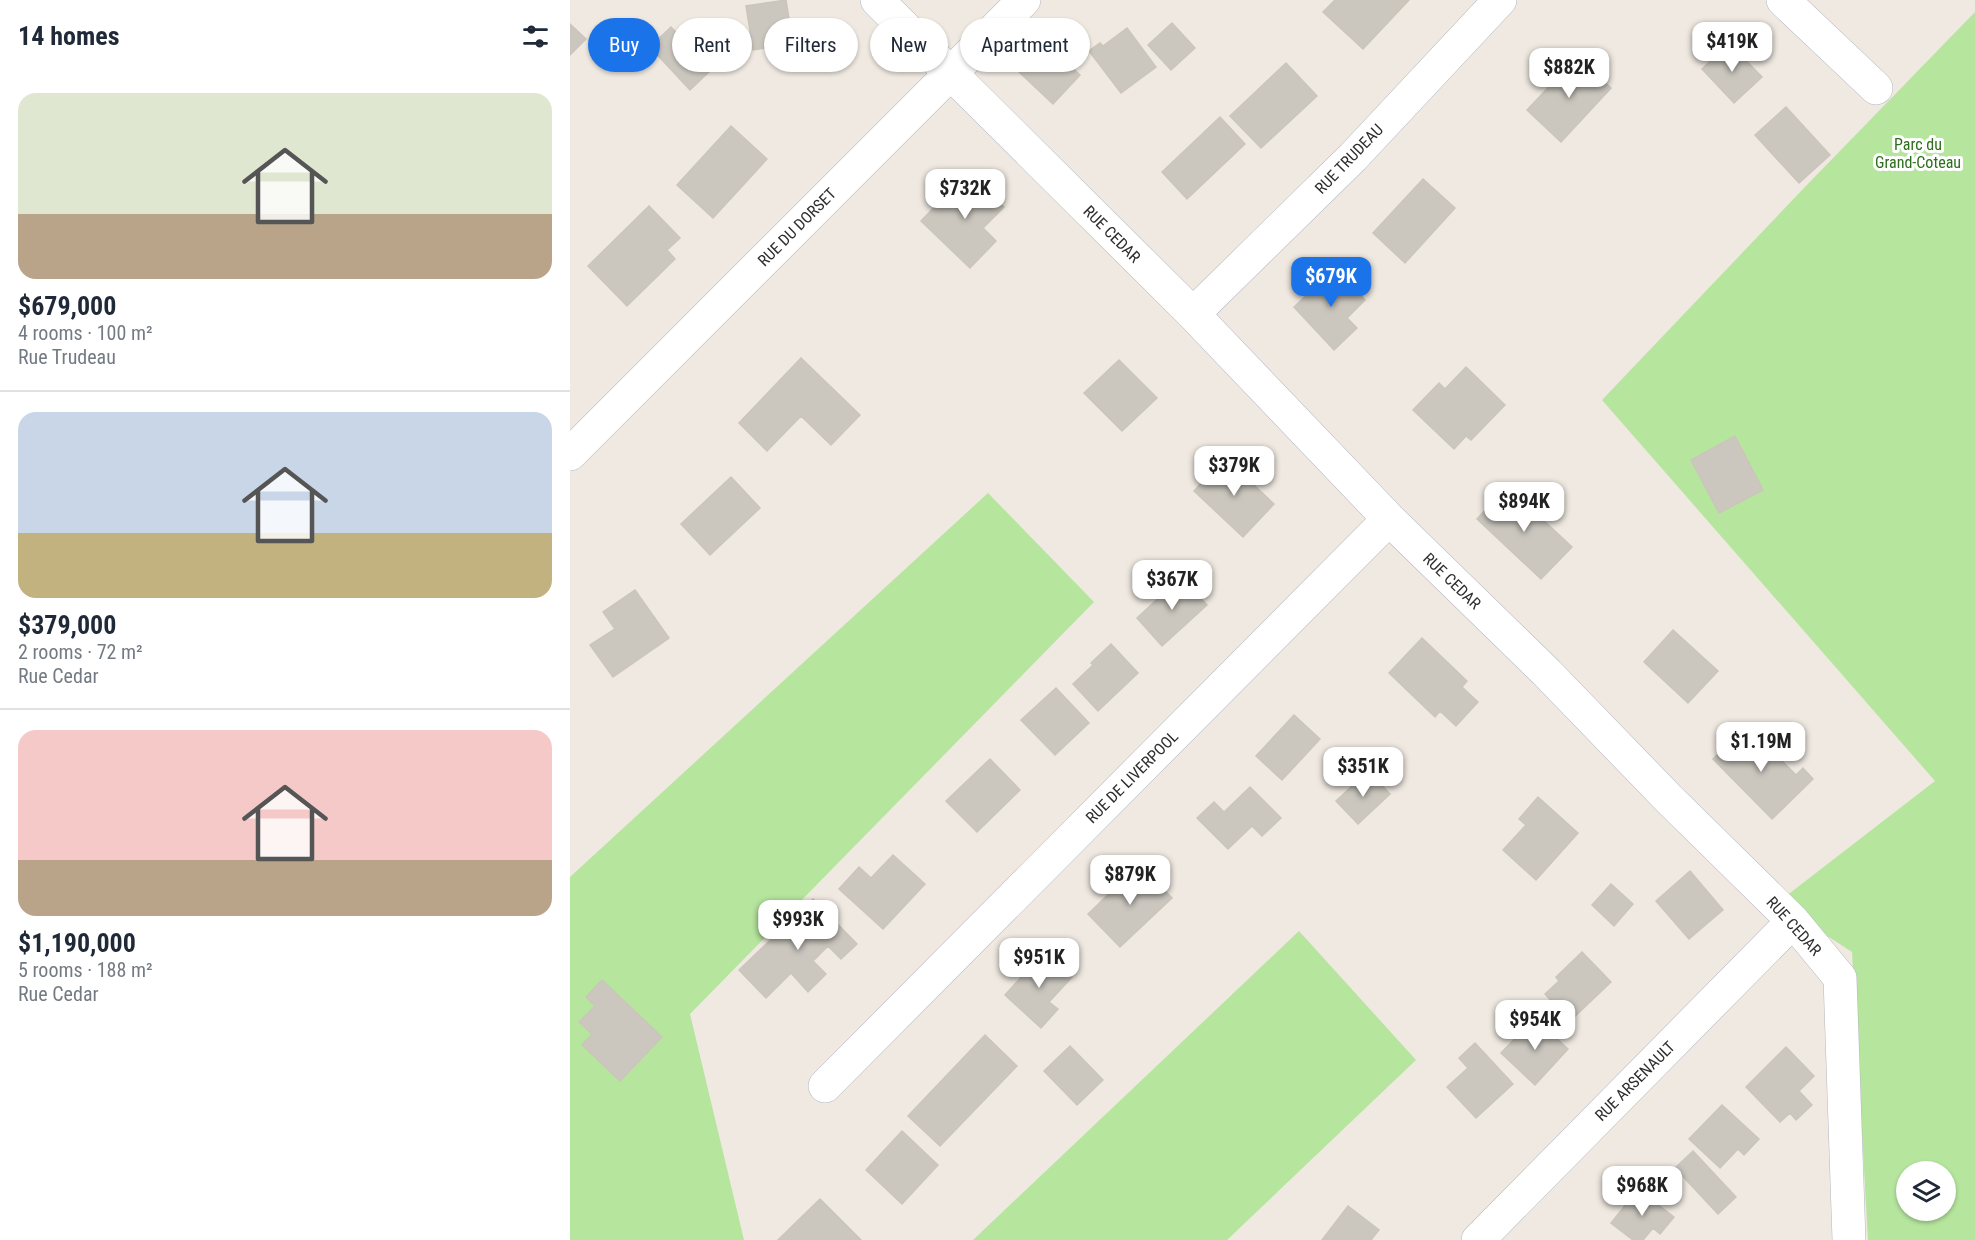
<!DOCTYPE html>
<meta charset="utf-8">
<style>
:root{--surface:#fff;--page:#f2f2f3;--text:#1f2937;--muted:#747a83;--line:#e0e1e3;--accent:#1a73e8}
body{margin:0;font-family:"Roboto Condensed",sans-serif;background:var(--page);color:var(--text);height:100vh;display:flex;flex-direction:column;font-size:22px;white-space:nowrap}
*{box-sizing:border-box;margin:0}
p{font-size:20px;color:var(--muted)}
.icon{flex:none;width:33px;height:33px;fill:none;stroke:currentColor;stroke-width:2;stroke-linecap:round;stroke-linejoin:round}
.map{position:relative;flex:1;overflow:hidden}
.sheet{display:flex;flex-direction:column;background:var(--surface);width:570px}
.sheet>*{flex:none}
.guide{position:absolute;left:18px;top:18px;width:570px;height:54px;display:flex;gap:12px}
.tools{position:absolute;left:1326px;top:1161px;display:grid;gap:12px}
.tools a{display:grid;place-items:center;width:60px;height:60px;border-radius:50%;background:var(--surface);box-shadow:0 2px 4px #0004;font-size:30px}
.price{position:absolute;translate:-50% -51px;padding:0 14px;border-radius:12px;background:#fff;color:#222;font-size:20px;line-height:39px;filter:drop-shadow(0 2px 3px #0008)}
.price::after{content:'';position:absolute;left:50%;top:36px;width:18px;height:14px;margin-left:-9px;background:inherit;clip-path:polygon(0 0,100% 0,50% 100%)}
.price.current{background:var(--accent);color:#fff}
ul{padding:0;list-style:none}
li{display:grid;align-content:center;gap:12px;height:318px;padding:0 18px}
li+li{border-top:2px solid var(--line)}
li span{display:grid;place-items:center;height:186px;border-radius:18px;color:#555}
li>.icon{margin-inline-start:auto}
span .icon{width:108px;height:108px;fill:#fffc;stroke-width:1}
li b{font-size:26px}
h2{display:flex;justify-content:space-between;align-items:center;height:72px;padding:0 18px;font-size:26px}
.pill{padding:0 21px;border-radius:27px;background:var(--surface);box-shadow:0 2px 4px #0004;font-size:21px;line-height:54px}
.pill.current{background:var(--accent);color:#fff}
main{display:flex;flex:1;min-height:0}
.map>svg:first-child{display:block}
.green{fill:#b6e59e;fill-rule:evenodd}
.building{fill:#cbc7bf;stroke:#cbc5ba;stroke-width:1.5}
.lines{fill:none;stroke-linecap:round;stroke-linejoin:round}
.minor-casing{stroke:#b4b7c1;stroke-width:34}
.minor{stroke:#fff;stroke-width:33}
.labels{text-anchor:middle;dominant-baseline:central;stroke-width:6;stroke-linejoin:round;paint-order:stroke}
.park-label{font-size:16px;fill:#2c6e1b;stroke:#fff}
.street-label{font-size:16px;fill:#2e2e2e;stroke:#fff}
</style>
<main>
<section class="sheet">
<h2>14 homes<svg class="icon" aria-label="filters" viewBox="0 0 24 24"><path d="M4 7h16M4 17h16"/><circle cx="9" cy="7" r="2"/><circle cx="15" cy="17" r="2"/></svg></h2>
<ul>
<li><span style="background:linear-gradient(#dfe7d0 65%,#b9a48a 0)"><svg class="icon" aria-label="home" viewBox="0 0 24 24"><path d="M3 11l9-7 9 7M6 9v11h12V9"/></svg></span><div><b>$679,000</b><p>4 rooms · 100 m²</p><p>Rue Trudeau</p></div></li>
<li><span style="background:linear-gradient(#c9d6e8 65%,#c2b280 0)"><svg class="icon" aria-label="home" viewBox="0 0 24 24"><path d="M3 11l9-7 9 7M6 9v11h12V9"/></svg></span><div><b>$379,000</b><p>2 rooms · 72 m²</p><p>Rue Cedar</p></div></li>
<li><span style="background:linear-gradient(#f6c9c9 70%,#b9a48a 0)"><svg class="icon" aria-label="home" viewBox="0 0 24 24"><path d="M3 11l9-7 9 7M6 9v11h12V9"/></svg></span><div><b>$1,190,000</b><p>5 rooms · 188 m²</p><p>Rue Cedar</p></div></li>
</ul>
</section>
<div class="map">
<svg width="1405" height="1240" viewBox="0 0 1405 1240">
<rect width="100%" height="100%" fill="#efe9e1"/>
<path class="green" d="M1405,12v1228h-107l-16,-288 -75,-49 158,-122 -333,-381 202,-212zM1336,1172h40v38h-40z
M418,493l106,109 -404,412 54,226h-174v-363z
M729,931l117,129 -189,180h-254z"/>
<path class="building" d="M216,0l7,44 -40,6 -7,-44z
M765,0h74l-46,49 -40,-37z
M602,23l23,25 -24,22 -23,-25z
M0,24l16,15 -16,16z
M101,27l40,43 -21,20 -40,-43z
M557,28l29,39 -35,26 -32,-42 11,-8 3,3z
M476,43l34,32 -27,29 -34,-32z
M1159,43l33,34 -28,26 -32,-34z
M1007,57l34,31 -50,54 -34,-32z
M716,63l31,33 -56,52 -31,-32z
M1216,107l44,48 -31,28 -44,-48z
M650,117l25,27 -58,55 -25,-27z
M161,126l36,33 -54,59 -36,-33z
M398,172l36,35 -21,21 13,13 -26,27 -49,-47z
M853,179l32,29 -50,55 -32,-30z
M79,206l31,32 -13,12 8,9 -48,47 -39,-40z
M765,268l30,32 -18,18 10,10 -23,22 -40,-43z
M231,358l59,57 -29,30 -30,-29 -34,35 -28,-28z
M549,360l38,38 -35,33 -38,-38z
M896,367l39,38 -34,35 -5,-4 -12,13 -41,-39 26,-27 6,6z
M1165,436l28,54 -44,23 -28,-53z
M655,458l49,46 -31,33 -49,-46z
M161,477l29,31 -50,47 -29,-31z
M937,486l65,61 -31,32 -64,-60z
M611,577l26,28 -45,41 -25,-28z
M65,590l34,48 -56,39 -23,-32 25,-16 -12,-17z
M1103,630l45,41 -30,32 -44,-41z
M852,638l45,43 -5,6 16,15 -22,24 -16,-15 -5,6 -46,-44z
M541,644l27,29 -40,38 -25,-27 20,-19 -2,-2z
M486,688l33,35 -34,32 -34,-35z
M724,715l26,24 -38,41 -26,-24z
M1177,726l49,49 7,-7 10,11 -41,40 -59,-60z
M420,759l30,31 -43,42 -31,-31z
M798,771l22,23 -32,30 -22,-23z
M680,787l31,31 -19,18 -10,-10 -24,23 -31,-31 17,-16 10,10z
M968,797l40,36 -42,47 -33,-30 23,-25 -7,-6z
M323,855l32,29 -42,45 -44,-40 20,-22 12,11z
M569,865l33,33 -52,49 -32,-33z
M1120,871l33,39 -34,29 -33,-38z
M1041,884l22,20 -19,22 -22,-21z
M243,899l44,45 -16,15 -13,-13 -15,15 13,13 -18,18 -17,-19 -25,25 -27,-28z
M474,952l28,25 -23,25 9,7 -17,19 -36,-33z
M1012,952l29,30 -41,39 -25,-27 14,-13 -3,-4z
M32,980l60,57 -42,44 -38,-36 10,-11 -13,-12 16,-16 -9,-9z
M965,1018l33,31 -33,36 -34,-32z
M415,1035l32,31 -77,80 -32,-30z
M905,1043l38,41 -37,34 -29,-31 21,-19 -9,-10z
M500,1046l33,34 -26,25 -33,-34z
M1216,1047l28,29 -15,15 13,14 -16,15 -6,-7 -10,9 -34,-35z
M1152,1105l37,34 -15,16 -6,-6 -18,19 -31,-29z
M332,1131l36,34 -36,39 -36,-34z
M1123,1151l43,46 -18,17 -43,-46z
M1068,1189l36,28 -14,17 -7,-6 -10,12h-10l-22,-17z
M250,1199l41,41h-83z
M778,1206l31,24 -8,10h-49z"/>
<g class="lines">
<defs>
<path id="minor" d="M307,0l316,314 196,205 158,154 121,125 125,123 47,57 9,262
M1213,0l93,88
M623,314l160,-157 147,-157
M0,454l454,-454
M255,1086l564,-567
M908,1240l315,-319"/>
</defs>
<use href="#minor" class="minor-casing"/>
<use href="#minor" class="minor"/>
</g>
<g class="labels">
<g class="park-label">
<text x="1348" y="144">Parc du<tspan x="1348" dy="18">Grand-Coteau</tspan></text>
</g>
<g class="street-label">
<text transform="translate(779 159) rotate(-46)">RUE TRUDEAU</text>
<text transform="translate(227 227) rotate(-45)">RUE DU DORSET</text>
<text transform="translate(542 234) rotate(45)">RUE CEDAR</text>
<text transform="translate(882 581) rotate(44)">RUE CEDAR</text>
<text transform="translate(562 777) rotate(-45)">RUE DE LIVERPOOL</text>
<text transform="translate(1224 926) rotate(48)">RUE CEDAR</text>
<text transform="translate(1065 1081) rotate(-45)">RUE ARSENAULT</text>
</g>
</g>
</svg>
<div class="tools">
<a><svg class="icon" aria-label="layers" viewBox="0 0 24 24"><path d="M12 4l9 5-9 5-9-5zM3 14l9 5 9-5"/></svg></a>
</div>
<b class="price" style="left:1162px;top:73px">$419K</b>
<b class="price" style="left:999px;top:99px">$882K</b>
<b class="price" style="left:395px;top:220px">$732K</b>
<b class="price current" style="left:761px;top:308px">$679K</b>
<b class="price" style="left:664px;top:497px">$379K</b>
<b class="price" style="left:954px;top:533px">$894K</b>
<b class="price" style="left:602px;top:611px">$367K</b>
<b class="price" style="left:1191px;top:773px">$1.19M</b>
<b class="price" style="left:793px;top:798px">$351K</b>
<b class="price" style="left:560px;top:906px">$879K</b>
<b class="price" style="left:228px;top:951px">$993K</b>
<b class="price" style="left:469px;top:989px">$951K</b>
<b class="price" style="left:965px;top:1051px">$954K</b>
<b class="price" style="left:1072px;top:1217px">$968K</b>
<div class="guide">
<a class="pill current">Buy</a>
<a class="pill">Rent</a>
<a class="pill">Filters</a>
<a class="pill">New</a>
<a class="pill">Apartment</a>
</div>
</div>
</main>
